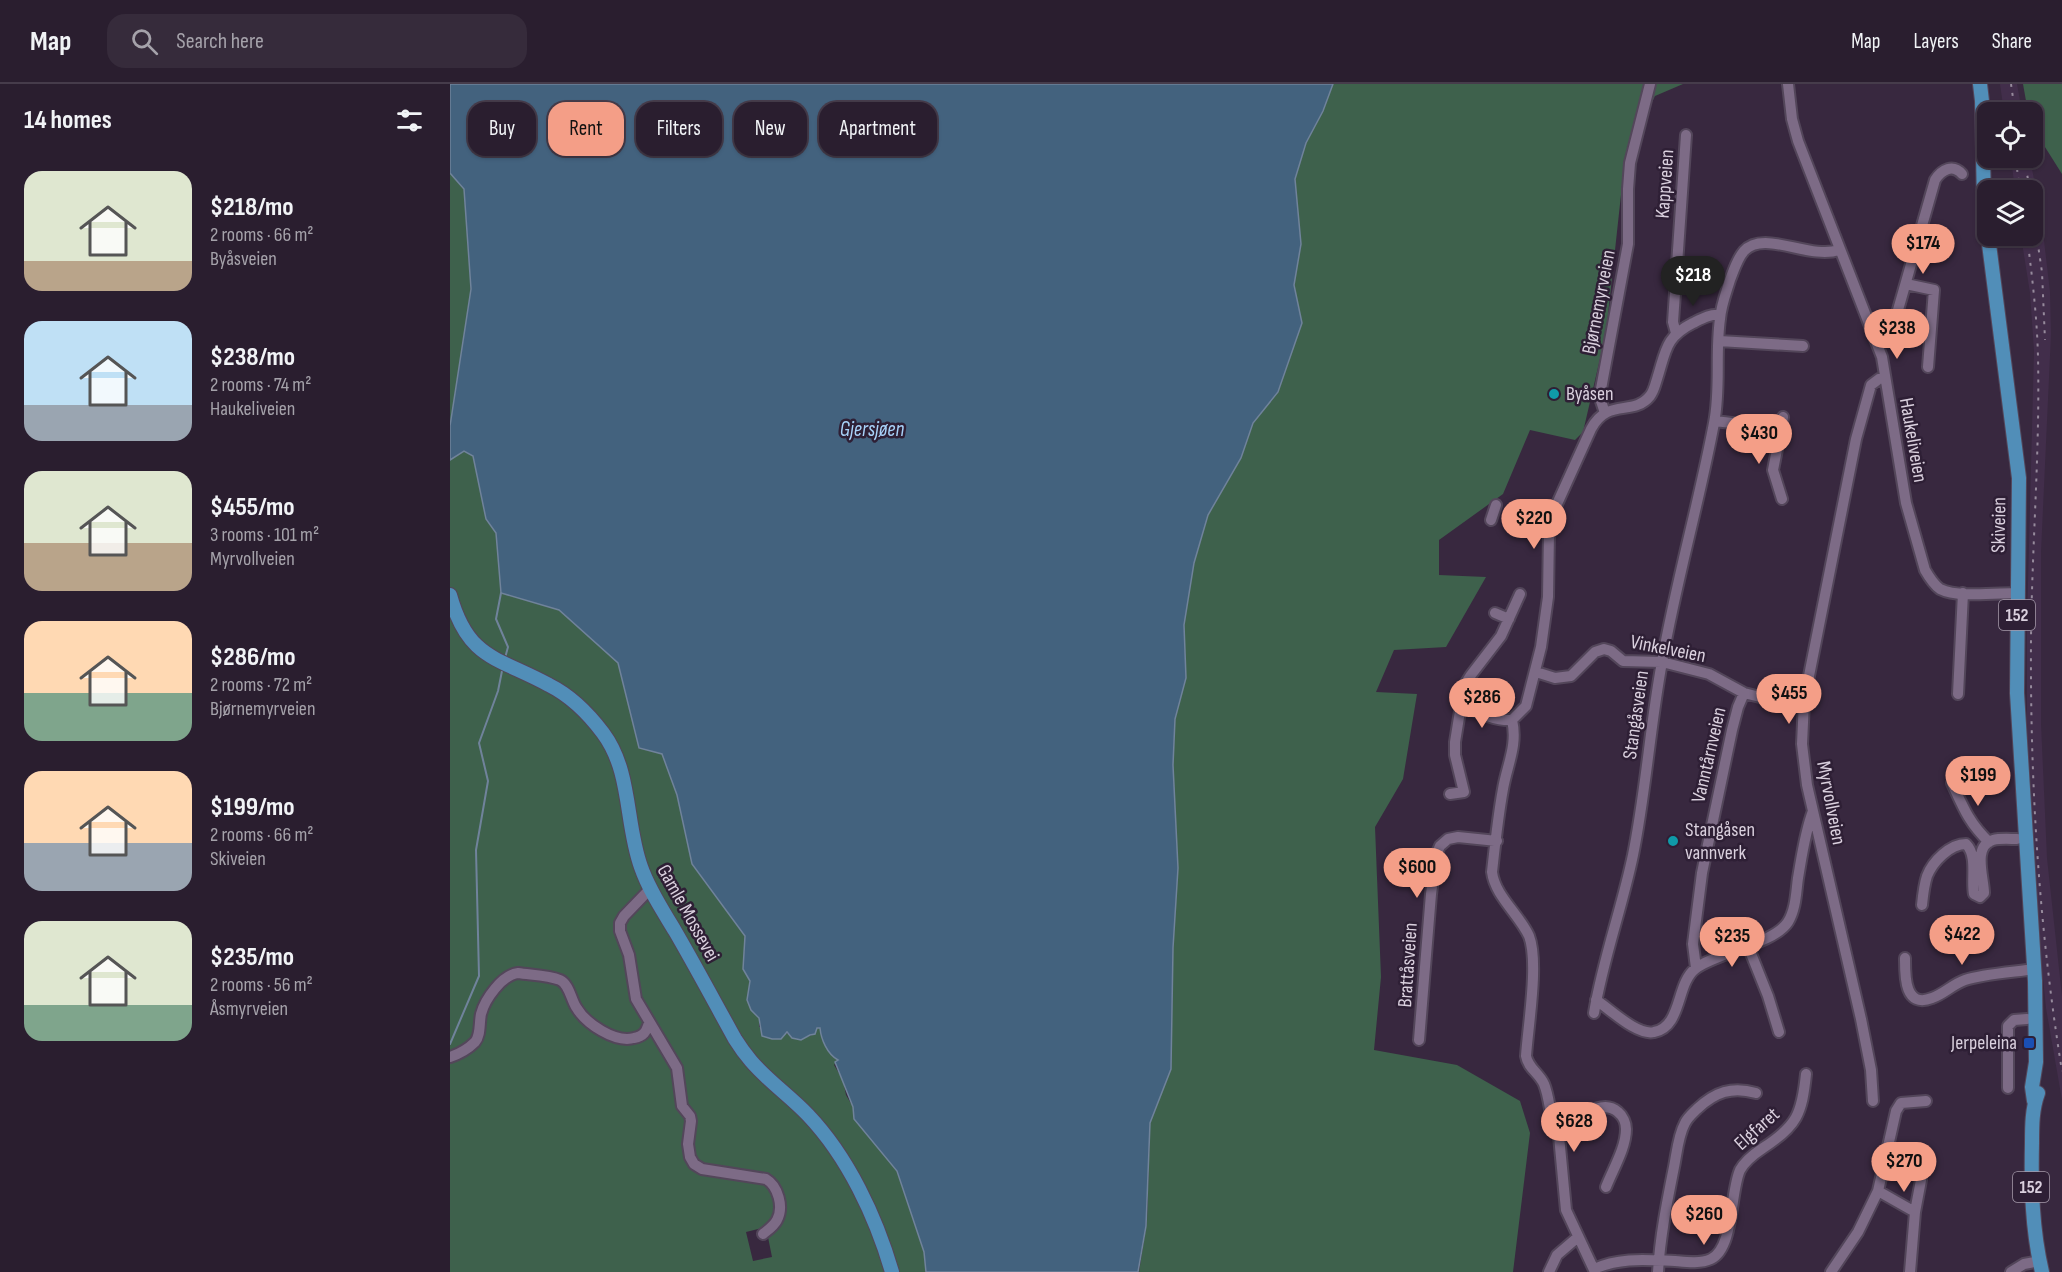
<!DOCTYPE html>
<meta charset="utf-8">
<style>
:root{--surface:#2a1e2f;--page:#362b3b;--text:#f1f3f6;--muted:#a5a2aa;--line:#463c4b;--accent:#f49e87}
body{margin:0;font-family:"Sofia Sans Condensed",sans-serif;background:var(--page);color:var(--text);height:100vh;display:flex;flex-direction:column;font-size:22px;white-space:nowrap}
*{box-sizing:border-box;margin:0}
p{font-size:20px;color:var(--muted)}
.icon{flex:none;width:33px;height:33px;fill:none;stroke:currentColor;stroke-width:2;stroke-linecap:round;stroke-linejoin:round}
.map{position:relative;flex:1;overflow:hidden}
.panel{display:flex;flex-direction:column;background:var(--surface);width:450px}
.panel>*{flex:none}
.top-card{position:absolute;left:18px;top:18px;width:570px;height:54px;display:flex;gap:12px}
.controls{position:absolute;left:1527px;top:18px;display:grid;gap:12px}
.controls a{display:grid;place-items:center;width:66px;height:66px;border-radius:12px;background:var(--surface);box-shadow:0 2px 4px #0004,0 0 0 2px var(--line);font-size:30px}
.price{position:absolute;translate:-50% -51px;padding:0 14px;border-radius:21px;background:var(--accent);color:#111;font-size:20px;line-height:39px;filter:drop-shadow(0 2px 3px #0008)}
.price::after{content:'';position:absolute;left:50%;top:36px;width:18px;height:14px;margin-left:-9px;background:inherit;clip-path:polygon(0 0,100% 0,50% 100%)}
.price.active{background:#222;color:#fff}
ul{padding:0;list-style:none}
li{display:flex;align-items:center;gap:18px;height:150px;padding:0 24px}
li span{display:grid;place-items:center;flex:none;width:168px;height:120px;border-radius:18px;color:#555}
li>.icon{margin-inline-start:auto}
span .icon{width:72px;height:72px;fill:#fffc;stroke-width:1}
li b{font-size:26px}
h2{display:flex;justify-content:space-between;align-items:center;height:72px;padding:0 24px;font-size:26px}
.chip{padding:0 21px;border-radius:18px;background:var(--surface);box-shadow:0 2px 4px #0004,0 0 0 2px var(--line);font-size:21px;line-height:54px}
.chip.active{background:var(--accent);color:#111}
header{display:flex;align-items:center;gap:36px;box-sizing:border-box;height:84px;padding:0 30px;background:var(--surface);border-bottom:2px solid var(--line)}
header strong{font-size:28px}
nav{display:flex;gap:33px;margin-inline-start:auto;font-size:21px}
.search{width:420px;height:54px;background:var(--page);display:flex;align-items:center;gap:15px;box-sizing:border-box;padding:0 21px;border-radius:18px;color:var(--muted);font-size:22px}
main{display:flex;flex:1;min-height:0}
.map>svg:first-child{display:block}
.built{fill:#422e4b}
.green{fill:#3e614c;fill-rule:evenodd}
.water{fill:#43627e;stroke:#70839b;stroke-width:1.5}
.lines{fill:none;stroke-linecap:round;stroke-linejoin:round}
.stream{stroke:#70839b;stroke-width:2}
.minor-casing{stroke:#53465a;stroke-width:14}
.major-casing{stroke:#53465a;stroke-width:16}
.minor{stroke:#7d6b86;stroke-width:10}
.major{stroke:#518eb8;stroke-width:14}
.rail{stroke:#968a9c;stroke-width:2;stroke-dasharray:3 6;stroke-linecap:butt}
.culture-dot{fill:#0f9aa8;stroke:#2e1f35;stroke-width:2}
.transit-dot{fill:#1a4fb4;stroke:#2e1f35;stroke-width:2}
.labels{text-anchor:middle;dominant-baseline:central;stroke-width:5;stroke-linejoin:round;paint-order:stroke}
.shield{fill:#2e1f35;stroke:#a69bab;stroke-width:1.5}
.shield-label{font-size:18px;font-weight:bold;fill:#dad0de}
.street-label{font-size:20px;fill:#dad0de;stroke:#2e1f35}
.poi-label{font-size:20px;fill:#dad0de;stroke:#2e1f35;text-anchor:start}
.water-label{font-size:21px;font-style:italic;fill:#a8d2f9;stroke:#2e1f35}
</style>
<header>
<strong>Map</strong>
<div class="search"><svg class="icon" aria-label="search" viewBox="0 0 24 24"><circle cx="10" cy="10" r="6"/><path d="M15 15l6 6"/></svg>Search here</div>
<nav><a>Map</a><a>Layers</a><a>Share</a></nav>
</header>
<main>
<section class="panel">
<h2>14 homes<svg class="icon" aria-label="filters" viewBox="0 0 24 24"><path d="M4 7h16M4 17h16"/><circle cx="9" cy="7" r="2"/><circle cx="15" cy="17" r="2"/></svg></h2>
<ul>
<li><span style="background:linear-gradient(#dfe7d0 75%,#b9a48a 0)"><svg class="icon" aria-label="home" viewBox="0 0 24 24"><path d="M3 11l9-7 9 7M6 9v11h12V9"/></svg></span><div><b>$218/mo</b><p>2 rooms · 66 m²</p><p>Byåsveien</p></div></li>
<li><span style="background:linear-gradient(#bfe0f5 70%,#9aa5b1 0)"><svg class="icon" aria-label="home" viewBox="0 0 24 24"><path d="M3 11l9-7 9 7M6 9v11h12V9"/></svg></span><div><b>$238/mo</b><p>2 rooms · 74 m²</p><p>Haukeliveien</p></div></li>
<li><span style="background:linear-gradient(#dfe7d0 60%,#b9a48a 0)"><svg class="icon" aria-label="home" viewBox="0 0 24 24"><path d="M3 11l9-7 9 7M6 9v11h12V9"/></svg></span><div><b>$455/mo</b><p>3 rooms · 101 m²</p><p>Myrvollveien</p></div></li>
<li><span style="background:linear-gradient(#ffd9b3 60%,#7fa58c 0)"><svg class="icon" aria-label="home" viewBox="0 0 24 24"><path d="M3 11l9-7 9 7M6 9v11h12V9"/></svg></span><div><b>$286/mo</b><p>2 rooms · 72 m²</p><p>Bjørnemyrveien</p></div></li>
<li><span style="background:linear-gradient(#ffd9b3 60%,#9aa5b1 0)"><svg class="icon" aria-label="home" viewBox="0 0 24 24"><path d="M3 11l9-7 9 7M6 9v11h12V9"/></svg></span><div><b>$199/mo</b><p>2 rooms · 66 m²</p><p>Skiveien</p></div></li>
<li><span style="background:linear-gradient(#dfe7d0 70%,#7fa58c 0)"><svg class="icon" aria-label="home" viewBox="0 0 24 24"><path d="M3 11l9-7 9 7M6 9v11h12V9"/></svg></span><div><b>$235/mo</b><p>2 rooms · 56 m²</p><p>Åsmyrveien</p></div></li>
</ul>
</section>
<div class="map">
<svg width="1612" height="1188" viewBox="0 0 1612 1188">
<rect width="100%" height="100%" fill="#38283f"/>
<path class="built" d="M1550,0h17l5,28h-18z
M1561,74h19l12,65 8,69 1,42 -10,218v172l6,134 15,138v104l-16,-92 -4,-39 -15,-245v-102l7,-271 -4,-58 -9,-57h11v-46h-17z"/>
<path class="green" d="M883,0h350l-28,12 -30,62 -19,175 -23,99 -8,8 -45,-10 -27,64 -64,46v35l47,2 -40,70 -52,3 -18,42 41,2 -14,85 -28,48 6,150 -7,73 83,15 63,36 10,32 -17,139h-374l8,-51 3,-98 21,-54 2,-121 5,-80 -5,-103 2,-46 11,-41 -2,-53 10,-63 14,-47 33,-57 12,-35 25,-31 24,-69 -8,-38 7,-41 -6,-65 11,-36 17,-32z
M1573,0h39v90l-29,-46 -1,-16h-4z
M0,89l14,16 7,100 -21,137z
M14,367l9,5 13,63 10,13 5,61 58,17 59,53 21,85 23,5 15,42 15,69 53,72 -2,33 7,12 1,29 8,8v9l45,11 11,-4 2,-6h3c1,11 8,27 18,32l-4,5 9,15 3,15 7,12 1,12 43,52 27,81 2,20h-476v-812zM316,1143l6,30 -19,4 -7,-29z"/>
<path class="water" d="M0,0h883l-10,27 -17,32 -11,36 6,65 -7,41 8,38 -24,69 -25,31 -12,35 -33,57 -14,48 -10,62 2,53 -11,41 -2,46 5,103 -5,80 -2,121 -21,54 -4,103 -8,46h-212l-2,-20 -27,-81 -43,-52 -1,-12 -18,-45 3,-2c-11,-6 -17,-21 -18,-32h-3l-2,6 -5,1 -9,5 -9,-2 -5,-6 -6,7h-9l-10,-3 -3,-18 -8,-8 -4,-10 3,-19 -7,-12 2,-33 -53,-72 -15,-69 -15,-41 -23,-6 -21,-85 -59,-53 -58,-17 -5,-60 -10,-14 -13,-63 -9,-5 -14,9v-34l21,-137 -7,-100 -14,-16z"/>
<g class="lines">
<path class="stream" d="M51,509l-5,26 12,28 -3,11
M0,960l29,-68 -3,-126 12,-69 -9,-38 19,-52 4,-20"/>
<defs>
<path id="minor" d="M1338,0l4,35 6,22 84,216 24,146 19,67c4,7 8,14 15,19 17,9 58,4 78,4
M1456,200l28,6 -6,77
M1226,249l-3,-11 13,-187
M1269,257l84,5
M1428,260l7,-3 7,-10 43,-151c7,-11 18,-16 27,-6
M1155,329l-4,-12v-12l27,-145v-55l2,-26 20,-79
M1265,337l66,8 2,-12
M1331,345l-8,41 9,29
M1041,436l5,-15
M1045,529l14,6
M1086,588l19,6 16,-2 24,-24 9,-3 7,2 12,10 39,1 47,12 35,19 16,4 44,4
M1508,610l5,-101
M1009,619c17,8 33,18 53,17l14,-14 15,-59 7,-50 1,-66 3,-16 39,-86c17,-32 42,-12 59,-33 4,-5 5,-11 7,-17 9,-28 8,-42 36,-56 10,-5 17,-9 27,-8
M1062,636c6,25 -5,45 -9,69 -5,27 -8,56 -11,83 3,24 27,42 37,64 10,26 -1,90 -3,120 2,12 13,17 18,28 7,17 5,37 15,52
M1502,699c11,24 17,40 37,59
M1000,710l14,-2 -9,-37v-13l5,-31 -1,-17 12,-19 30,-39 19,-42
M200,805l-26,27 -4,7v8l9,24 7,44 41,69 5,38 8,10 1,5 -3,23 2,13 4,7 8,5 64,10c12,7 18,28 11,41 -3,6 -9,10 -14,14
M1472,821c1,-10 2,-20 5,-29 6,-15 23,-32 39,-32 12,12 5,35 8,50l6,3 4,-4c0,-15 -12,-47 9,-53 7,-2 17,-1 24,-1
M1298,862l20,50 11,36
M1455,874c0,17 -1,51 27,40 12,-4 21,-14 33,-18 18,-6 50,-8 70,-11
M1246,884l-3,-24 9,-71 30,-143 6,-23 6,-14
M1146,916c14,9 41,36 58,32 28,-5 22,-48 41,-63 20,-16 79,-25 93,-47 8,-13 8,-30 10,-44 4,-23 7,-46 15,-67
M1144,929c9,-54 28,-105 39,-158 13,-64 17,-129 29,-193 14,-80 37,-159 52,-239 7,-35 1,-69 6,-104 1,-13 6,-26 10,-39 4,-10 7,-21 14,-29 20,-22 65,9 95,-1
M969,956l12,-146 5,-39 4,-9 8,-7 10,-2 39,4
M0,973c9,-3 18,-8 25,-15 6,-7 4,-19 6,-28 4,-15 21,-39 37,-41 13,2 30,2 42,7 9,4 11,19 16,27 10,17 39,36 58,31 10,-2 12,-6 15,-15
M1558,1004v-62l6,-6 13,-1
M1423,1017l-2,-31 -10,-51 -54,-234 -5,-41 2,-43 52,-262 15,-54 8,-6 6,-1
M1428,1107l37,21
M1144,1185c26,-12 53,-9 81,-8 11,1 25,3 36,-2 23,-11 19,-67 29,-89 5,-9 14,-16 23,-22 34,-22 39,-34 43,-74
M1099,1188l8,-17 21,-18
M1145,1188l-29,-62 -7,-74c12,-12 41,-40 59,-24 5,4 8,11 8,17 0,19 -13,40 -20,58
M1208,1188c2,-35 9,-70 16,-105 3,-15 4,-31 11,-44 3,-6 8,-10 12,-14 18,-17 35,-23 59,-16
M1381,1188l27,-40 20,-41 18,-80 5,-8 25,-2
M1460,1188l5,-60 6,-32
M1561,1188l13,-8 16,-3"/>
<path id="major" d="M1530,0l2,17 2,104 35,273 -2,215 18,288 1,81 -4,25 2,14
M0,511c18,65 48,62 99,90 22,11 39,28 54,48 29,39 22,90 38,134 8,23 22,44 34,64 21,36 40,72 60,108 5,8 10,15 16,22 17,20 39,35 57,54 40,42 68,102 84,157
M1588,1009c-6,16 -6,33 -6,50 -1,44 0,86 10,129"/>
</defs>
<use href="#minor" class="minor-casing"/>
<use href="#major" class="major-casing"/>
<use href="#minor" class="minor"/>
<use href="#major" class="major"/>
<path class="rail" d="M1561,0l4,28
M1574,74l6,32
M1567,85l3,21
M1582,121l10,67 3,68
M1577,152c5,40 10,80 11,121 2,94 -6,187 -7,281 -1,145 8,291 31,433"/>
</g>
<g class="culture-dot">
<circle cx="1104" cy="310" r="6"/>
<circle cx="1223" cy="757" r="6"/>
</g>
<rect class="transit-dot" x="1573" y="953" width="12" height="12" rx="3"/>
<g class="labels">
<g class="shield">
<rect x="1549" y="516" width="36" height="30" rx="4.5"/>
<rect x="1563" y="1088" width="36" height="30" rx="4.5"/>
</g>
<g class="shield-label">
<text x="1567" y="531">152</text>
<text x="1581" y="1103">152</text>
</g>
<g class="street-label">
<text transform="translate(1215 100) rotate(-86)">Kappveien</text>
<text transform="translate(1149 218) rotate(-79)">Bjørnemyrveien</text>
<text transform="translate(1463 356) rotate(80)">Haukeliveien</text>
<text transform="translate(1549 441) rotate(-89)">Skiveien</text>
<text transform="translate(1218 565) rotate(11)">Vinkelveien</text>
<text transform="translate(1186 631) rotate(-82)">Stangåsveien</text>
<text transform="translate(1259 671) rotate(-77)">Vanntårnveien</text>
<text transform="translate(1381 719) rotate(79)">Myrvollveien</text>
<text transform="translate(238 829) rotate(61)">Gamle Mossevei</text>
<text transform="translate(958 881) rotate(-86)">Brattåsveien</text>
<text transform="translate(1307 1045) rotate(-42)">Elgfaret</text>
</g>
<g class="poi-label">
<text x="1116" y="310">Byåsen</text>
<text x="1235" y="746">Stangåsen<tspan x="1235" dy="23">vannverk</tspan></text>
<text x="1567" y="959" text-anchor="end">Jerpeleina</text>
</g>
<g class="water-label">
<text x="422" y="345">Gjersjøen</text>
</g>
</g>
</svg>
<div class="controls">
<a><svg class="icon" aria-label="locate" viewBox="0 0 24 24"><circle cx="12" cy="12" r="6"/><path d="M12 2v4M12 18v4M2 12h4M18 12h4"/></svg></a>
<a><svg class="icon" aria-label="layers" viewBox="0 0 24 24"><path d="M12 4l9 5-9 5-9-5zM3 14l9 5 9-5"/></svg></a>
</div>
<b class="price" style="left:1473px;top:191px">$174</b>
<b class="price active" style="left:1243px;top:223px">$218</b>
<b class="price" style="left:1447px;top:276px">$238</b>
<b class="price" style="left:1309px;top:381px">$430</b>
<b class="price" style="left:1084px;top:466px">$220</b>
<b class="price" style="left:1339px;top:641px">$455</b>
<b class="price" style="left:1032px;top:645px">$286</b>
<b class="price" style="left:1528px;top:723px">$199</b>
<b class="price" style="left:967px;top:815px">$600</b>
<b class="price" style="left:1512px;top:882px">$422</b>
<b class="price" style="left:1282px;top:884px">$235</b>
<b class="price" style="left:1124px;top:1069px">$628</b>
<b class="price" style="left:1454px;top:1109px">$270</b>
<b class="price" style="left:1254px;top:1162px">$260</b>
<div class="top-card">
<a class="chip">Buy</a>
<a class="chip active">Rent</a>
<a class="chip">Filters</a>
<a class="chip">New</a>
<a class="chip">Apartment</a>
</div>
</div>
</main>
